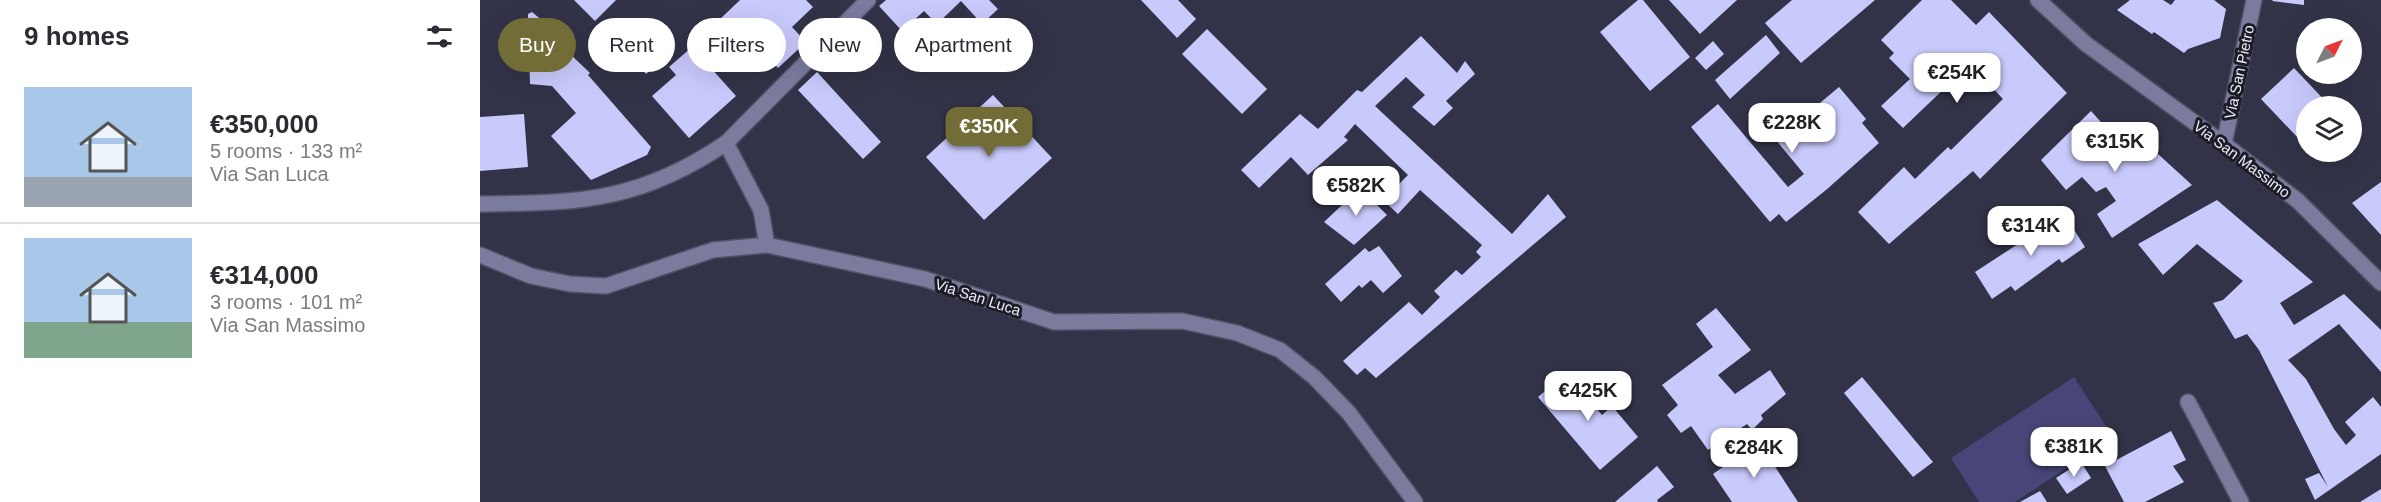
<!DOCTYPE html>
<meta charset="utf-8">
<style>
:root{--surface:#fff;--page:#f2f2f3;--text:#2b2b33;--muted:#7c7c81;--line:#e1e1e2;--accent:#726c37}
body{margin:0;font-family:Arial,sans-serif;background:var(--page);color:var(--text);height:100vh;display:flex;flex-direction:column;font-size:22px;white-space:nowrap}
*{box-sizing:border-box;margin:0}
p{font-size:20px;color:var(--muted)}
.icon{flex:none;width:33px;height:33px;fill:none;stroke:currentColor;stroke-width:2;stroke-linecap:round;stroke-linejoin:round}
.map{position:relative;flex:1;overflow:hidden}
.drawer{display:flex;flex-direction:column;background:var(--surface);width:480px}
.drawer>*{flex:none}
.guide{position:absolute;left:18px;top:18px;width:570px;height:54px;display:flex;gap:12px}
.needle{width:39px;rotate:48deg}
.fabs{position:absolute;left:1816px;top:18px;display:grid;gap:12px}
.fabs a{display:grid;place-items:center;width:66px;height:66px;border-radius:50%;background:var(--surface);box-shadow:0 6px 24px #0002;font-size:30px}
.price{position:absolute;translate:-50% -51px;padding:0 14px;border-radius:12px;background:#fff;color:#222;font-size:20px;line-height:39px;filter:drop-shadow(0 2px 3px #0008)}
.price::after{content:'';position:absolute;left:50%;top:36px;width:18px;height:14px;margin-left:-9px;background:inherit;clip-path:polygon(0 0,100% 0,50% 100%)}
.price.on{background:var(--accent);color:#fff}
ul{padding:0;list-style:none}
li{display:flex;align-items:center;gap:18px;height:150px;padding:0 24px}
li+li{border-top:2px solid var(--line)}
li span{display:grid;place-items:center;flex:none;width:168px;height:120px;border-radius:0px;color:#555}
li>.icon{margin-inline-start:auto}
span .icon{width:72px;height:72px;fill:#fffc;stroke-width:1}
li b{font-size:26px}
h2{display:flex;justify-content:space-between;align-items:center;height:72px;padding:0 24px;font-size:26px}
.tag{padding:0 21px;border-radius:27px;background:var(--surface);box-shadow:0 6px 24px #0002;font-size:21px;line-height:54px}
.tag.on{background:var(--accent);color:#fff}
main{display:flex;flex:1;min-height:0}
.map>svg:first-child{display:block}
.green{fill:#484678}
.building{fill:#c9cafc}
.lines{fill:none;stroke-linecap:round;stroke-linejoin:round}
.minor-casing{stroke:#505165;stroke-width:18}
.minor{stroke:#7a7b9d;stroke-width:15}
.labels{text-anchor:middle;dominant-baseline:central;stroke-width:6;stroke-linejoin:round;paint-order:stroke}
.street-label{font-size:15px;fill:#ecedfb;stroke:#1b1c25}
</style>
<main>
<section class="drawer">
<h2>9 homes<svg class="icon" aria-label="filters" viewBox="0 0 24 24"><path d="M4 7h16M4 17h16"/><circle cx="9" cy="7" r="2"/><circle cx="15" cy="17" r="2"/></svg></h2>
<ul>
<li><span style="background:linear-gradient(#a9c7e8 75%,#9aa5b1 0)"><svg class="icon" aria-label="home" viewBox="0 0 24 24"><path d="M3 11l9-7 9 7M6 9v11h12V9"/></svg></span><div><b>€350,000</b><p>5 rooms · 133 m²</p><p>Via San Luca</p></div></li>
<li><span style="background:linear-gradient(#a9c7e8 70%,#7fa58c 0)"><svg class="icon" aria-label="home" viewBox="0 0 24 24"><path d="M3 11l9-7 9 7M6 9v11h12V9"/></svg></span><div><b>€314,000</b><p>3 rooms · 101 m²</p><p>Via San Massimo</p></div></li>
</ul>
</section>
<div class="map">
<svg width="1901" height="502" viewBox="0 0 1901 502">
<rect width="100%" height="100%" fill="#323348"/>
<path class="green" d="M1594,377l39,60 -98,65h-36l-28,-44z"/>
<path class="building" d="M94,0h42l-21,21z
M260,0h66l7,7 -21,20 14,15 -28,26 -26,-28 -13,12 -15,-16 4,-3 -11,-11z
M406,0h103l9,9 -16,15 -21,-23 -24,23 -13,-13 -22,20 -23,-25z
M661,0h37l18,19 -19,19z
M1158,0h5l47,57 -40,34 -50,-59z
M1189,0h68l-37,34z
M1312,0h83l-74,63 -36,-40z
M1442,0h29l25,25 13,-13 78,81 -87,86 -7,-8 -84,73 -31,-32 46,-45 11,12 33,-32 3,3 52,-51 -33,-35 -67,64 -22,-22 29,-27 -21,-21 5,-5 -13,-13z
M1650,0h33l8,5 4,-5h39l12,9 -6,29 -32,11 -4,4 -30,-21 -2,2 -35,-24z
M1793,0h31v5l-32,-4z
M52,12l18,15 -4,4 44,42 -2,2 63,72 -4,8 -56,25 -40,-44 25,-23 -24,-27 -22,-2 -2,-70z
M727,29l60,60 -25,25 -60,-60z
M1286,35l14,18 -50,46 -15,-19z
M941,36l36,37 8,-12 10,13 -29,27 7,7 -19,18 -22,-19 13,-12 -19,-18 -31,29 137,128 36,-40 18,23 -190,161 -11,-10 -8,7 -14,-14 66,-59 13,13 18,-18 -6,-6 22,-21 6,5 19,-18 -5,-5 6,-7 -62,-55 -22,24 -15,-14 25,-25 -53,-51 -11,13 4,3 -40,35 -17,-18 -32,31 -18,-18 59,-56 18,15 39,-39 5,2z
M1233,41l11,13 -18,16 -11,-12z
M156,46l19,20 -9,8 -18,-20z
M212,47l44,49 -47,42 -37,-42 24,-21 -7,-8z
M1814,68l36,38h-23v27l-7,7 -39,-41z
M337,72l64,70 -18,17 -65,-69z
M1359,87l27,32 -4,4 17,20 -53,47 -40,32 -7,-8 -9,8 -79,-95 27,-23 70,83 16,-13 -28,-34z
M513,95l59,63 -68,62 -58,-63z
M1611,111l27,30 9,-9 24,27 7,-5 34,31 -80,53 -15,-24 19,-13 -10,-14 -10,5 -14,-15 -16,13 -25,-30z
M44,114l4,53 -48,4v-54z
M1901,182v53l-29,-32z
M880,188l27,27 -33,30 -30,-23z
M1737,200l96,82 -33,21 14,22 50,-31 37,36v42l-42,-48 -51,36 18,19 28,50 12,16 10,-10 -11,-13 28,-25 8,10v47l-66,46 -10,-21 14,-6 9,14 -69,-137 -12,-16 -12,5 -22,-36 10,-3 20,-19 -46,-37 -34,31 -25,-31z
M1584,214l21,33 -23,16 -3,-4 -44,32 -4,-5 -19,13 -17,-27z
M899,246l23,30 -19,17 -12,-13 -9,8 -3,-3 -18,17 -16,-18 40,-36 4,4z
M1236,308l35,42 -33,25 17,19 35,-24 16,24 -25,21 2,4 -11,11 -5,-6 -39,26 -17,-24 -10,7 -14,-18 11,-10 -16,-20 51,-38 -17,-23z
M1086,373l36,42 10,-9 26,31 -38,33 -62,-73z
M1382,377l71,85 -20,15 -69,-84z
M1691,431l15,29 -13,6 11,16 -39,20h-21l-19,-36z
M1279,442l39,60h-66l-19,-28z
M1601,462l10,16 -24,16 -11,-16z
M1177,466l17,21 -17,13 1,2h-43z
M1901,489v13h-21z
M1560,491l7,11h-27z"/>
<g class="lines">
<defs>
<path id="minor" d="M1558,0l48,44 138,100 74,57 83,82
M246,143l35,67 6,35
M1744,144l30,-144
M0,204c44,-1 90,0 133,-10 41,-9 79,-28 113,-51l142,-143
M0,255l51,21 39,8 36,2 107,-36 54,-5 158,34 129,43 128,-1 55,12 43,17 34,27 35,36 66,89
M1708,402l53,100"/>
</defs>
<use href="#minor" class="minor-casing"/>
<use href="#minor" class="minor"/>
</g>
<g class="labels">
<g class="street-label">
<text transform="translate(1759 72) rotate(-78)">Via San Pietro</text>
<text transform="translate(1762 159) rotate(37)">Via San Massimo</text>
<text transform="translate(498 297) rotate(18)">Via San Luca</text>
</g>
</g>
</svg>
<div class="fabs">
<a><svg class="needle" viewBox="-14 -14 28 28"><path d="M0-13l5 13h-10z" fill="#e53935"/><path d="M0 13l5-13h-10z" fill="#7c7c81"/></svg></a>
<a><svg class="icon" aria-label="layers" viewBox="0 0 24 24"><path d="M12 4l9 5-9 5-9-5zM3 14l9 5 9-5"/></svg></a>
</div>
<b class="price" style="left:1477px;top:104px">€254K</b>
<b class="price" style="left:1312px;top:154px">€228K</b>
<b class="price on" style="left:509px;top:158px">€350K</b>
<b class="price" style="left:1635px;top:173px">€315K</b>
<b class="price" style="left:876px;top:217px">€582K</b>
<b class="price" style="left:1551px;top:257px">€314K</b>
<b class="price" style="left:1108px;top:422px">€425K</b>
<b class="price" style="left:1594px;top:478px">€381K</b>
<b class="price" style="left:1274px;top:479px">€284K</b>
<div class="guide">
<a class="tag on">Buy</a>
<a class="tag">Rent</a>
<a class="tag">Filters</a>
<a class="tag">New</a>
<a class="tag">Apartment</a>
</div>
</div>
</main>
